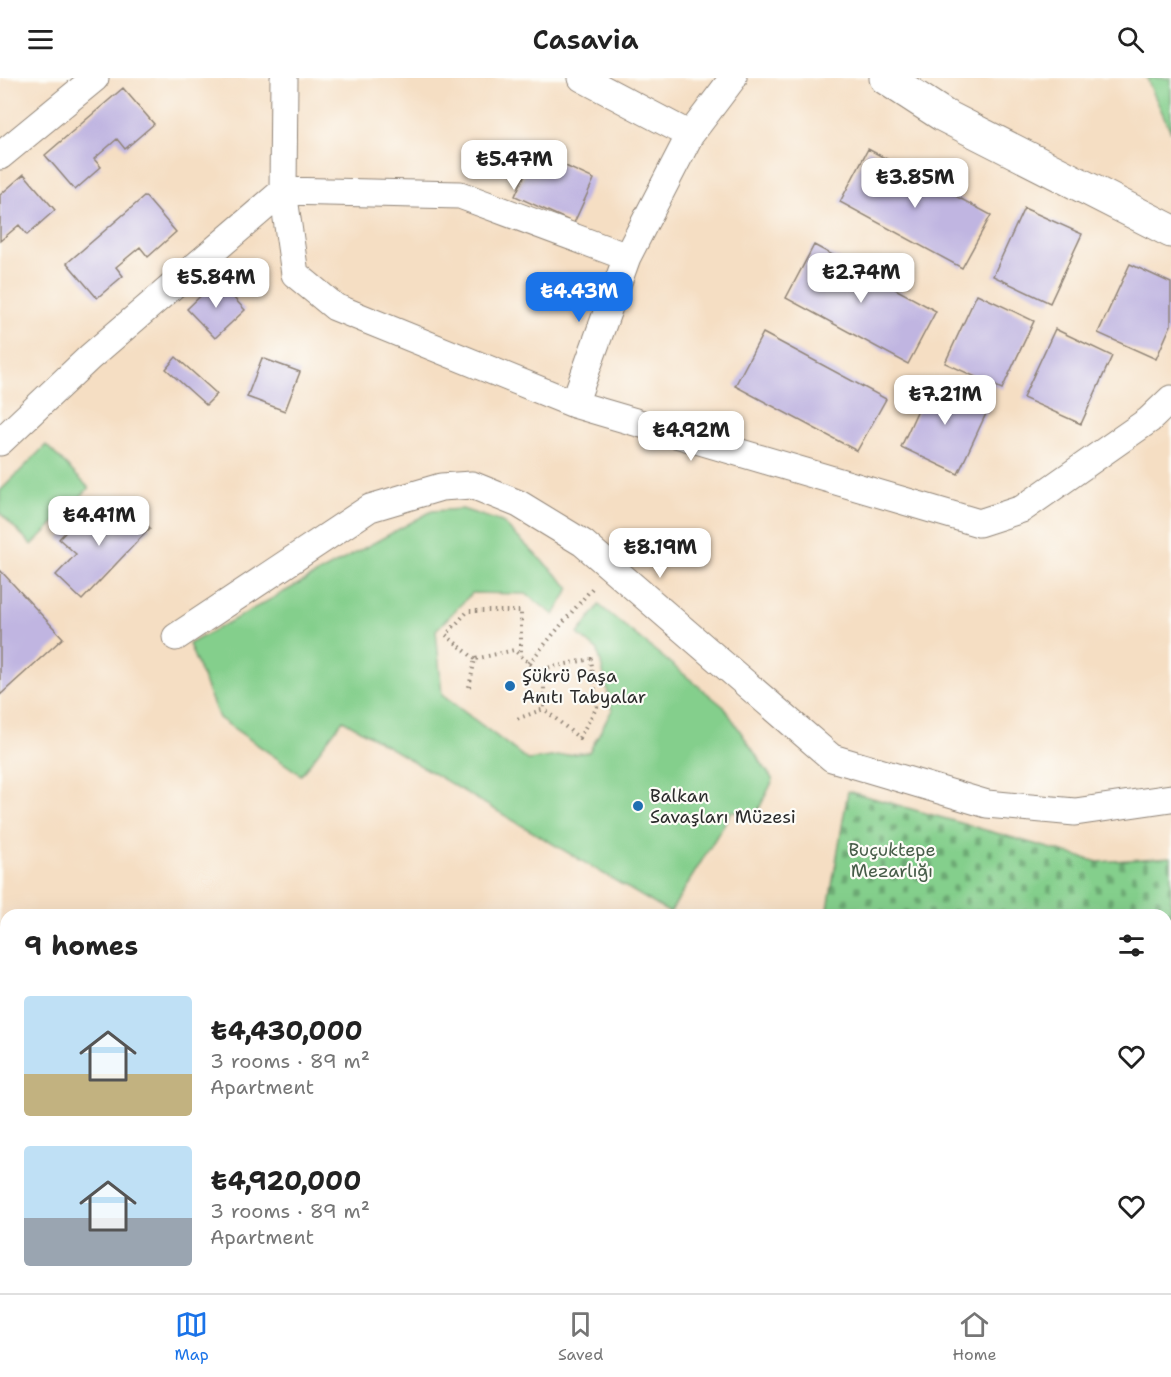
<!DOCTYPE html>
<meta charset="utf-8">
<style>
:root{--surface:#fff;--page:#f2f2f2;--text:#222;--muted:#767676;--line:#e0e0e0;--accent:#1a73e8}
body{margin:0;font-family:"Shantell Sans",sans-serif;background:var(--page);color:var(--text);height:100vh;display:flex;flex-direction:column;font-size:22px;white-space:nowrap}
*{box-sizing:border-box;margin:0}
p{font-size:20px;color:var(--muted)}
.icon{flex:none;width:33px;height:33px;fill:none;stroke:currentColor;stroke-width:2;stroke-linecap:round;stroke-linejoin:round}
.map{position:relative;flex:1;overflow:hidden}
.panel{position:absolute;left:0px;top:831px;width:1172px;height:384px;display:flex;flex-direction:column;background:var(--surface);border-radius:18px 18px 0 0;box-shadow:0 6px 24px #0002}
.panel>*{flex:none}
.price{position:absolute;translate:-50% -51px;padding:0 14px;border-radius:12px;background:#fff;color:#222;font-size:20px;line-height:39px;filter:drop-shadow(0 2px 3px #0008)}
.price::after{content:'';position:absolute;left:50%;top:36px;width:18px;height:14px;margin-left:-9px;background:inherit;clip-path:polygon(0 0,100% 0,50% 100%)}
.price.current{background:var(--accent);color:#fff}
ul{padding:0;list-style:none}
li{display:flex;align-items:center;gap:18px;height:150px;padding:0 24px}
li span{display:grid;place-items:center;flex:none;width:168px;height:120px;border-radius:6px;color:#555}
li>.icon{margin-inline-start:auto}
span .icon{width:72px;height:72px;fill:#fffc;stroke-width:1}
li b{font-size:26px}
h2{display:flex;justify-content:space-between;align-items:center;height:72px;padding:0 24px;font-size:26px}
header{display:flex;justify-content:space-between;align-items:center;height:78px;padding:0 24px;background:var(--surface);font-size:27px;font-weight:600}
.tabs{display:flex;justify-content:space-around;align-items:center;height:84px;border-top:2px solid var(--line);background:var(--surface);font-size:16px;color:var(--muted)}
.tabs a{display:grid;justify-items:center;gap:3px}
.tabs .current{color:var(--accent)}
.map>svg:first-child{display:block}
.green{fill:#84cf8c;stroke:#587d5c;stroke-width:1.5}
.cemetery{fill:url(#cemetery-stones);stroke:#587d5c;stroke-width:1.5}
.building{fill:#c0b5e1}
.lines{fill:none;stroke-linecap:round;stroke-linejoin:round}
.minor-casing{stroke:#908477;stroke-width:29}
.secondary-casing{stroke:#908477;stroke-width:35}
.path{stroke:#908477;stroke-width:4;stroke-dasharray:1.5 4.5;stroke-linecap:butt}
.minor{stroke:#fff;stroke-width:27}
.secondary{stroke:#fff;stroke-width:33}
.poi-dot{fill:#1f6fb2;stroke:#fdfcf7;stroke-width:2}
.labels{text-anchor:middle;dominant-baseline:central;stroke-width:4.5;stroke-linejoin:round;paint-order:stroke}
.poi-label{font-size:18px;fill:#2b2b2b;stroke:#fdfcf7;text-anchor:start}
.park-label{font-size:18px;fill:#465c48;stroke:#fdfcf7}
</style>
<header><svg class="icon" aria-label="menu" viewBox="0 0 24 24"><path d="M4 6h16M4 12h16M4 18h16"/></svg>Casavia<svg class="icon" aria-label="search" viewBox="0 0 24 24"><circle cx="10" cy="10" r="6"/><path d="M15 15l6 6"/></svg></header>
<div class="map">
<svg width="1171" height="1215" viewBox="0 0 1171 1215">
<defs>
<pattern id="cemetery-stones" width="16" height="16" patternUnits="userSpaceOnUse" patternTransform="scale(1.5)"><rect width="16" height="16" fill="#84cf8c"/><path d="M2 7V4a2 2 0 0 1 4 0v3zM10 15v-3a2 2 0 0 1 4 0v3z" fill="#6ca873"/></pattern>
</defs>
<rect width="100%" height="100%" fill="#fdfcf7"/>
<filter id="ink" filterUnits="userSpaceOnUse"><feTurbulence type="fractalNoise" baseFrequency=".0167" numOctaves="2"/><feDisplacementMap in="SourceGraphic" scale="12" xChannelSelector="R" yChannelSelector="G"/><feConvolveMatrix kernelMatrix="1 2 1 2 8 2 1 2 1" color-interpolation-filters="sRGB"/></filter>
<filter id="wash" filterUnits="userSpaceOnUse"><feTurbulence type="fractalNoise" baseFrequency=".008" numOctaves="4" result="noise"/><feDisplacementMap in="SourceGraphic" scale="24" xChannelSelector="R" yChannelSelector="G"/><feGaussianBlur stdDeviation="1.35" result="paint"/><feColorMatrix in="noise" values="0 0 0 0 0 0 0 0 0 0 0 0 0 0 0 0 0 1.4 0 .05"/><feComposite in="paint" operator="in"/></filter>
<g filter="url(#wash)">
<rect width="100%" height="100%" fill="#f5dec3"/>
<path class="green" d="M1147,0h24v54l-21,-46z
M46,367l43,43 -57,57 -32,-32v-22z
M462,431l40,13 68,66 -16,27 -28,-21 -54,-1 -36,37 6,65 86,65 61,-8 23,-42 -14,-59 -20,-17 21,-29 125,102 49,73 -19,39 -22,-8 -62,102 -327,-193 -42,55 -82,-57 -30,-74 243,-133z"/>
<path class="cemetery" d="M848,713l250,71 73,-5v436h-454l2,-6h447v-372h-339z"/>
<g id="blocks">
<path class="building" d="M123,10l31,36 -29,25 -8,-10 -23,20 7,8 -26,23 -30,-35z
M868,71l123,66 -29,53 -122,-66z
M535,74l59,27 -20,44 -59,-27z
M24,96l31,36 -28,25 -8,-10 -19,16v-46z
M145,118l31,36 -28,25 -8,-10 -24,20 7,9 -26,22 -30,-35z
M1024,130l58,26 -32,69 -57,-27z
M814,167l122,66 -28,53 -122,-66z
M1130,186l41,19v42l-15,34 -58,-26z
M217,202l28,30 -30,28 -28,-29z
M977,216l57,27 -32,68 -57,-26z
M1055,251l57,27 -31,68 -58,-26z
M763,255l123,66 -29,52 -122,-65z
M176,279l41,37 -11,11 -40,-36z
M262,280l38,14 -15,39 -38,-14z
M932,301l58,26 -32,69 -57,-27z
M122,424l28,26 -68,72 -26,-25 20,-21 -17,-15 31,-32 14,14z
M0,492l63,68 -63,57z"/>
</g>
</g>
<g filter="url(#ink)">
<use href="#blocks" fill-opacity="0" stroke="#908477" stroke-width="1.5"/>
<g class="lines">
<defs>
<path id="minor" d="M284,0l-1,113 177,4 167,62 63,-122 43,-57
M582,0l108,57
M0,78l95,-78
M283,113l12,83 40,33 239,97 405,119 43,-14 127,-89 22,-21
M574,326l53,-147
M0,364l90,-85 193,-166
M176,559l194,-129 71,-21 31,-2 47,19 64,39 249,215 155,46 88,8 96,-14"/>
<path id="secondary" d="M886,0l57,37 228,116"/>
</defs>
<use href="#minor" class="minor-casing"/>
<use href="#secondary" class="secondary-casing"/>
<path class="path" d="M475,581l-29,-24 22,-24h53v45
M529,585l65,-77
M537,592l54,-11 6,48 -18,31 -35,-29
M469,609l6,-28 39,-9 30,26v33l-30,11"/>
<use href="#minor" class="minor"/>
<use href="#secondary" class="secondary"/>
</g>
</g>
<g class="poi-dot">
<circle cx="510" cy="608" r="6"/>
<circle cx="638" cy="728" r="6"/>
</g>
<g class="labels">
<g class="poi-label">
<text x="522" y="598">Şükrü Paşa<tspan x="522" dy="21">Anıtı Tabyalar</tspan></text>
<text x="650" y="718">Balkan<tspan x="650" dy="21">Savaşları Müzesi</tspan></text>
</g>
<g class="park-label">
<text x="892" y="772">Buçuktepe<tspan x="892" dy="21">Mezarlığı</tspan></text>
</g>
</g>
</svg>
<b class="price" style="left:514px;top:113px">₺5.47M</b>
<b class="price" style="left:915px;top:131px">₺3.85M</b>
<b class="price" style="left:861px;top:226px">₺2.74M</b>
<b class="price" style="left:216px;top:231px">₺5.84M</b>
<b class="price current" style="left:579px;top:245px">₺4.43M</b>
<b class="price" style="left:945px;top:348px">₺7.21M</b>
<b class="price" style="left:691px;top:384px">₺4.92M</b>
<b class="price" style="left:99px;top:469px">₺4.41M</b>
<b class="price" style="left:660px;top:501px">₺8.19M</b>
<section class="panel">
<h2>9 homes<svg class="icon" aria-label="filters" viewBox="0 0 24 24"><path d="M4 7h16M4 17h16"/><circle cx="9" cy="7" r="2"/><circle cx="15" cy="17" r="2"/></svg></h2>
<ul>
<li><span style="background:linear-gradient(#bfe0f5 65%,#c2b280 0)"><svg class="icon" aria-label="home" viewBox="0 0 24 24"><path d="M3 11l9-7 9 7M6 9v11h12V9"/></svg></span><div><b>₺4,430,000</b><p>3 rooms · 89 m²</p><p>Apartment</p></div><svg class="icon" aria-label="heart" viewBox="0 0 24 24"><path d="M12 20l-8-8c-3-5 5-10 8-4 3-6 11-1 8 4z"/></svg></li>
<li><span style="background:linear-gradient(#bfe0f5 60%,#9aa5b1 0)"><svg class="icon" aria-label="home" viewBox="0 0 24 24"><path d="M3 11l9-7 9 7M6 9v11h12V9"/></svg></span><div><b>₺4,920,000</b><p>3 rooms · 89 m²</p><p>Apartment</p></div><svg class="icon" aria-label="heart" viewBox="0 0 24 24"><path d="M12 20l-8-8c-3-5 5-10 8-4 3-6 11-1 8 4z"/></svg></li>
</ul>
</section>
</div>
<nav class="tabs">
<a class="current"><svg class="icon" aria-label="map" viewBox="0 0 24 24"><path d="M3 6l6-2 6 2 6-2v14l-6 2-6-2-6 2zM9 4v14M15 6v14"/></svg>Map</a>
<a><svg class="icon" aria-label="saved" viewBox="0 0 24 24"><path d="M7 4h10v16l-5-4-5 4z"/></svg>Saved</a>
<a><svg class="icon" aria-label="home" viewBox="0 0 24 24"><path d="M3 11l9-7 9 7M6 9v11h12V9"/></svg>Home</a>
</nav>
